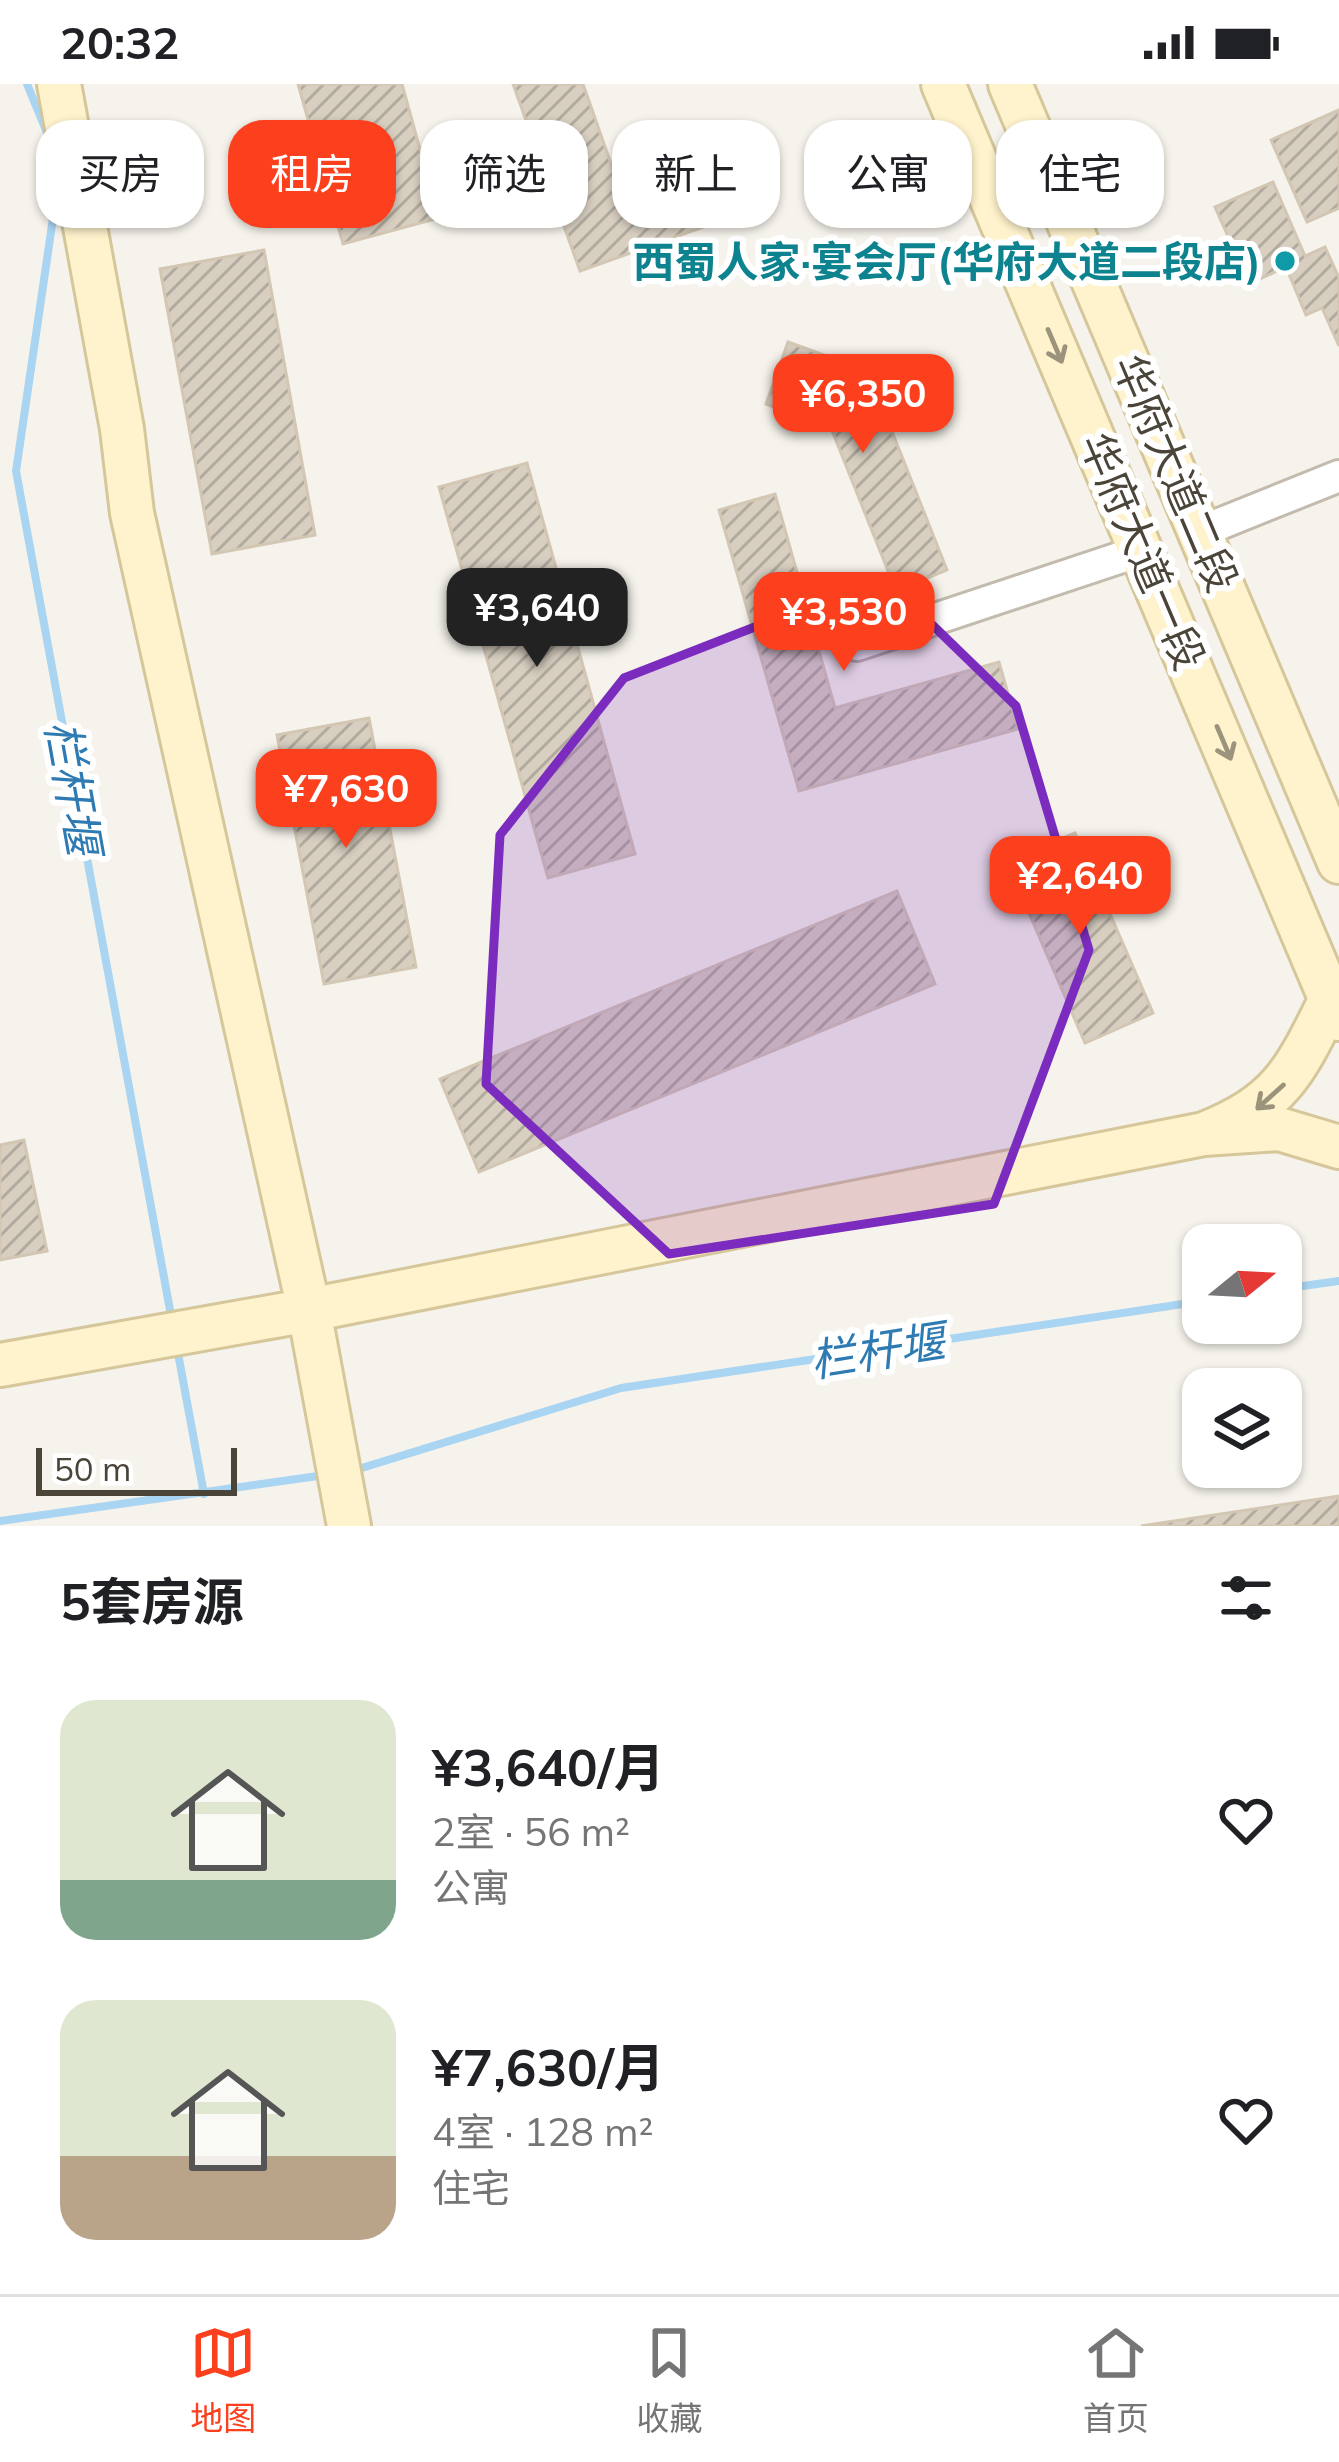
<!DOCTYPE html>
<html lang="zh">
<meta charset="utf-8">
<style>
:root{--surface:#fff;--page:#f6f6f6;--text:#202124;--muted:#757577;--line:#e0e0e0;--accent:#fc3f1d}
body{margin:0;font-family:Mulish,"Noto Sans SC",sans-serif;background:var(--page);color:var(--text);height:100vh;display:flex;flex-direction:column;font-size:45px;white-space:nowrap}
*{box-sizing:border-box;margin:0}
p{font-size:39px;color:var(--muted)}
.icon{flex:none;width:66px;height:66px;fill:none;stroke:currentColor;stroke-width:2;stroke-linecap:round;stroke-linejoin:round}
.map{position:relative;height:1442px;overflow:hidden}
.details{display:flex;flex-direction:column;background:var(--surface);flex:1}
.details>*{flex:none}
.hud{position:absolute;left:36px;top:36px;width:1269px;height:108px;display:flex;gap:24px}
.needle{width:78px;rotate:72deg}
.tools{position:absolute;left:1182px;top:1140px;display:grid;gap:24px}
.tools a{display:grid;place-items:center;width:120px;height:120px;border-radius:24px;background:var(--surface);box-shadow:0 3px 9px #0004;font-size:60px}
.scale{position:absolute;left:36px;bottom:30px;width:201px;box-sizing:border-box;padding-left:12px;border:6px solid #4b4439;border-top:0;font-size:33px;line-height:42px;white-space:nowrap;color:#4b4439;-webkit-text-stroke:9px #fff;paint-order:stroke}
.price{position:absolute;translate:-50% -102px;padding:0 27px;border-radius:24px;background:var(--accent);color:#fff;font-size:39px;line-height:78px;filter:drop-shadow(0 3px 6px #0008)}
.price::after{content:'';position:absolute;left:50%;top:72px;width:36px;height:27px;margin-left:-18px;background:inherit;clip-path:polygon(0 0,100% 0,50% 100%)}
.price.on{background:#222;color:#fff}
ul{padding:0;list-style:none}
li{display:flex;align-items:center;gap:36px;height:300px;padding:0 60px}
li span{display:grid;place-items:center;flex:none;width:336px;height:240px;border-radius:36px;color:#555}
li>.icon{margin-inline-start:auto}
span .icon{width:144px;height:144px;fill:#fffc;stroke-width:1}
li b{font-size:51px}
h2{display:flex;justify-content:space-between;align-items:center;height:144px;padding:0 60px;font-size:51px}
.pill{padding:0 42px;border-radius:36px;background:var(--surface);box-shadow:0 3px 9px #0004;font-size:42px;line-height:108px}
.pill.on{background:var(--accent);color:#fff}
.status{display:flex;justify-content:space-between;align-items:center;height:84px;padding:0 60px;background:var(--surface);direction:ltr}
.status svg{height:33px;fill:currentColor}
.menu{display:flex;justify-content:space-around;align-items:center;height:168px;border-top:3px solid var(--line);background:var(--surface);font-size:33px;color:var(--muted)}
.menu a{display:grid;justify-items:center;gap:6px}
.menu .on{color:var(--accent)}
.map>svg:first-child{display:block}
.lines{fill:none;stroke-linecap:round;stroke-linejoin:round}
.stream{stroke:#a9d4f2;stroke-width:8}
.building{fill:url(#building-hatch);stroke:#d3c7b4;stroke-width:3}
.street-casing{stroke:#c2bbae;stroke-width:36}
.secondary-casing{stroke:#d6c79b;stroke-width:48}
.street{stroke:#fff;stroke-width:30}
.secondary{stroke:#fff3cd;stroke-width:42}
.oneway{stroke:#9c937c}
.marked{fill:#7b2cbf;fill-opacity:0.2;stroke:#7b2cbf;stroke-width:9;stroke-linejoin:round}
.culture-dot{fill:#0f9aa8;stroke:#fff;stroke-width:4.5}
.labels{text-anchor:middle;dominant-baseline:central;stroke-width:12;stroke-linejoin:round;paint-order:stroke}
.culture-label{font-size:42px;font-weight:bold;fill:#0d838f;stroke:#fff;text-anchor:end}
.street-label{font-size:42px;fill:#4b4439;stroke:#fff}
.water-label{font-size:45px;font-style:italic;fill:#2e7ab2;stroke:#fff}
</style>
<div class="status"><b>20:32</b><svg viewBox="0 0 49 12"><path d="M0 12V9h3v3zM5 12V6h3v6zM10 12V3h3v9zM15 12V0h3v12zM26 1h20v11H26zM47 4h2v5h-2z"/></svg></div>
<div class="map">
<svg width="1339" height="1442" viewBox="0 0 1339 1442">
<defs>
<pattern id="building-hatch" width="6" height="6" patternUnits="userSpaceOnUse" patternTransform="scale(3)"><rect width="6" height="6" fill="#d8cfc1"/><path d="M-1 1l2-2M0 6l6-6M5 7l2-2" fill="none" stroke="#b1aa9e"/></pattern>
</defs>
<rect width="100%" height="100%" fill="#f6f3ec"/>
<g class="lines">
<path class="stream" d="M27,0l21,51
M58,100l-42,287 156,850
M1281,1205l58,-8
M177,1264l27,146
M352,1387l269,-83 582,-87
M0,1437l325,-46"/>
</g>
<path class="building" d="M298,0h104l37,134 -96,26z
M513,0h70l33,94 110,-39 25,71 -171,61z
M1339,26v98l-32,14 -36,-82z
M1273,98l32,74 20,-9 14,31v68l-17,-38 -16,7 -20,-48 -37,17 -34,-77z
M264,166l51,285 -103,19 -52,-285z
M788,258l80,29 79,199 -51,21 -65,-163 -65,-24z
M527,379l108,391 -87,24 -109,-391z
M775,410l60,214 164,-46 19,67 -219,62 -80,-281z
M369,634l47,249 -92,17 -47,-249z
M1075,749l78,180 -68,30 -78,-181z
M897,807l38,93 -456,188 -39,-93z
M24,1056l23,111 -47,9v-115z
M1339,1412v30h-198z"/>
<g class="lines">
<defs>
<path id="street" d="M1202,447l137,-55
M857,561l286,-95"/>
<path id="secondary" d="M59,0l63,345 10,84 177,797 40,216
M943,0l396,935
M1010,0l329,778
M1331,915c-36,72 -49,104 -127,135l75,-5 60,18
M0,1281l309,-55 895,-176"/>
</defs>
<use href="#street" class="street-casing"/>
<use href="#secondary" class="secondary-casing"/>
<use href="#street" class="street"/>
<use href="#secondary" class="secondary"/>
</g>
<defs><path id="oneway-shaft" d="M-6 0H5M1.5-3L5.5 0L1.5 3" fill="none" stroke-width="1.6" stroke-linecap="round" stroke-linejoin="round" transform="scale(3)"/></defs>
<g class="oneway">
<use href="#oneway-shaft" transform="translate(1055 262) rotate(67)"/>
<use href="#oneway-shaft" transform="translate(1224 659) rotate(67)"/>
<use href="#oneway-shaft" transform="translate(1270 1013) rotate(138)"/>
</g>
<path class="marked" d="M883,493l133,129 73,244 -95,254 -325,50 -183,-170 14,-249 124,-157z"/>
<circle class="culture-dot" cx="1285" cy="177" r="12"/>
<g class="labels">
<g class="culture-label">
<text x="1261" y="177">西蜀人家·宴会厅(华府大道二段店)</text>
</g>
<g class="street-label">
<text transform="translate(1176 389) rotate(67)">华府大道二段</text>
<text transform="translate(1143 467) rotate(67)">华府大道一段</text>
</g>
<g class="water-label">
<text transform="translate(74 703) rotate(80)">栏杆堰</text>
<text transform="translate(877 1266) rotate(-9)">栏杆堰</text>
</g>
</g>
</svg>
<div class="tools">
<a><svg class="needle" viewBox="-14 -14 28 28"><path d="M0-13l5 13h-10z" fill="#e53935"/><path d="M0 13l5-13h-10z" fill="#757577"/></svg></a>
<a><svg class="icon" aria-label="layers" viewBox="0 0 24 24"><path d="M12 4l9 5-9 5-9-5zM3 14l9 5 9-5"/></svg></a>
</div>
<div class="scale">50 m</div>
<b class="price" style="left:863px;top:372px">¥6,350</b>
<b class="price on" style="left:537px;top:586px">¥3,640</b>
<b class="price" style="left:844px;top:590px">¥3,530</b>
<b class="price" style="left:346px;top:767px">¥7,630</b>
<b class="price" style="left:1080px;top:854px">¥2,640</b>
<div class="hud">
<a class="pill">买房</a>
<a class="pill on">租房</a>
<a class="pill">筛选</a>
<a class="pill">新上</a>
<a class="pill">公寓</a>
<a class="pill">住宅</a>
</div>
</div>
<section class="details">
<h2>5套房源<svg class="icon" aria-label="filters" viewBox="0 0 24 24"><path d="M4 7h16M4 17h16"/><circle cx="9" cy="7" r="2"/><circle cx="15" cy="17" r="2"/></svg></h2>
<ul>
<li><span style="background:linear-gradient(#dfe7d0 75%,#7fa58c 0)"><svg class="icon" aria-label="home" viewBox="0 0 24 24"><path d="M3 11l9-7 9 7M6 9v11h12V9"/></svg></span><div><b>¥3,640/月</b><p>2室 · 56 m²</p><p>公寓</p></div><svg class="icon" aria-label="heart" viewBox="0 0 24 24"><path d="M12 20l-8-8c-3-5 5-10 8-4 3-6 11-1 8 4z"/></svg></li>
<li><span style="background:linear-gradient(#dfe7d0 65%,#b9a48a 0)"><svg class="icon" aria-label="home" viewBox="0 0 24 24"><path d="M3 11l9-7 9 7M6 9v11h12V9"/></svg></span><div><b>¥7,630/月</b><p>4室 · 128 m²</p><p>住宅</p></div><svg class="icon" aria-label="heart" viewBox="0 0 24 24"><path d="M12 20l-8-8c-3-5 5-10 8-4 3-6 11-1 8 4z"/></svg></li>
</ul>
</section>
<nav class="menu">
<a class="on"><svg class="icon" aria-label="map" viewBox="0 0 24 24"><path d="M3 6l6-2 6 2 6-2v14l-6 2-6-2-6 2zM9 4v14M15 6v14"/></svg>地图</a>
<a><svg class="icon" aria-label="saved" viewBox="0 0 24 24"><path d="M7 4h10v16l-5-4-5 4z"/></svg>收藏</a>
<a><svg class="icon" aria-label="home" viewBox="0 0 24 24"><path d="M3 11l9-7 9 7M6 9v11h12V9"/></svg>首页</a>
</nav>
